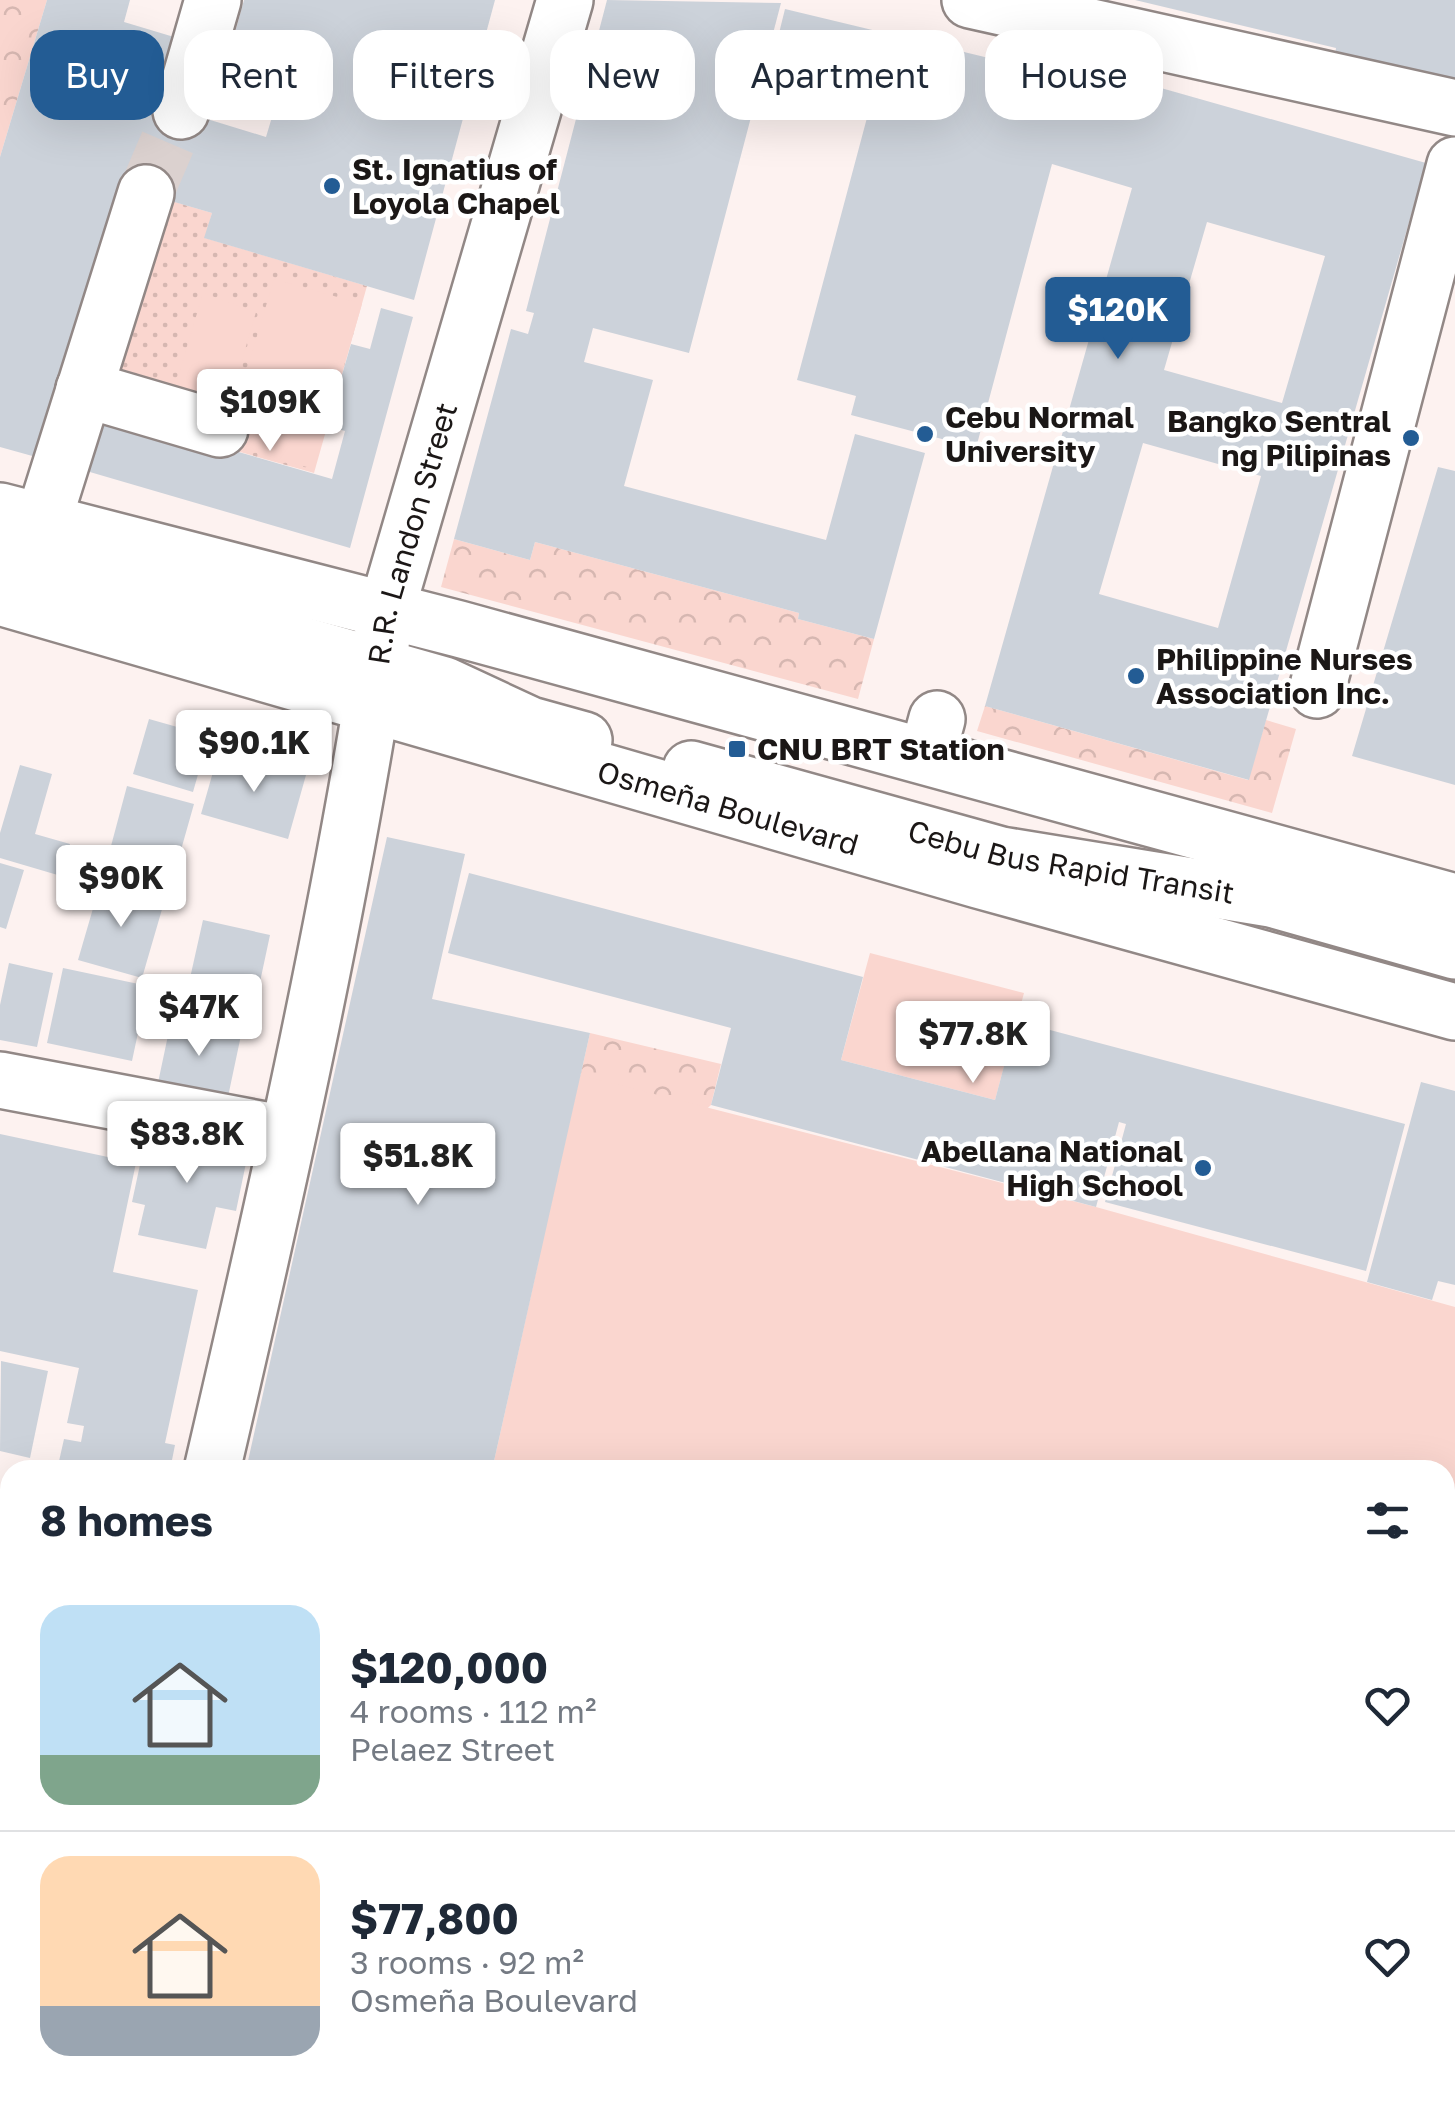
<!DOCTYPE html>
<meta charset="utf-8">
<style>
:root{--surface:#fff;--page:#f6f6f7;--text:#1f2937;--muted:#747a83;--line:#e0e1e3;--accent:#235c94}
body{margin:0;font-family:"Golos Text",sans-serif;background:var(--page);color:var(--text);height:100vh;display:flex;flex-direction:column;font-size:38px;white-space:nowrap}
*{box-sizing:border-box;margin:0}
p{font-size:32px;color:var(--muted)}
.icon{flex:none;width:55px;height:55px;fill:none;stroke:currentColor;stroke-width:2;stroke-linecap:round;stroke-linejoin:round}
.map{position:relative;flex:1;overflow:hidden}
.drawer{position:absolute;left:0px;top:1460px;width:1455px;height:642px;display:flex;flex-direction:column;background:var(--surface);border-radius:30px 30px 0 0;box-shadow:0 10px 40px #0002}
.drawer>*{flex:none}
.banner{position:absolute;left:30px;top:30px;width:1395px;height:90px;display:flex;gap:20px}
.price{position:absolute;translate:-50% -85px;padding:0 22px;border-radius:10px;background:#fff;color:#222;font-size:32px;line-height:65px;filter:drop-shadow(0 2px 5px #0008)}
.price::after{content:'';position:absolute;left:50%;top:60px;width:30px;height:22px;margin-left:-15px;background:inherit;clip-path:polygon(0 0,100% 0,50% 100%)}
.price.selected{background:var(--accent);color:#fff}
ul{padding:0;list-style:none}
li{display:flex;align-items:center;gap:30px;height:250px;padding:0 40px}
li+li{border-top:2px solid var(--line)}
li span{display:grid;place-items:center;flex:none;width:280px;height:200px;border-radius:30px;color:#555}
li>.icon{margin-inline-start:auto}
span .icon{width:120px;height:120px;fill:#fffc;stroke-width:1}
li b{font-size:42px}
h2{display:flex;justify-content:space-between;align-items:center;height:120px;padding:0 40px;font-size:42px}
.tag{padding:0 35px;border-radius:30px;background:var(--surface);box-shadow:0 10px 40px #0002;font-size:35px;line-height:90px}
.tag.selected{background:var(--accent);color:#fff}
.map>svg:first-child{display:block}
.forest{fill:url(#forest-crowns)}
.park{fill:url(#park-dots)}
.pitch{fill:#fad6cf}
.building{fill:#ccd2da;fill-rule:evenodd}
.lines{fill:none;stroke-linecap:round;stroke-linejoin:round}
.minor-tunnel{stroke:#dbd1cf;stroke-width:55;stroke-dasharray:55 28;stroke-linecap:butt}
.minor-casing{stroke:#928886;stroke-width:60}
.major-casing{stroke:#928886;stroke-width:60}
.minor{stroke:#fff;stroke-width:55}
.major{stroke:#fff;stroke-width:55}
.poi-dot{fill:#235c94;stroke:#fff;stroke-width:4}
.labels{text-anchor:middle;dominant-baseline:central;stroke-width:9;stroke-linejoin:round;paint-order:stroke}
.poi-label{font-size:30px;font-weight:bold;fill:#1b1716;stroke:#fff;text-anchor:start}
.street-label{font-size:30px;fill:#1b1716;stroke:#fff}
</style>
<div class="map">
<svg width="1455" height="2101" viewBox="0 0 1455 2101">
<defs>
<pattern id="forest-crowns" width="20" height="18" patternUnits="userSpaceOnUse" patternTransform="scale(2.5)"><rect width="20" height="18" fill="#fad6cf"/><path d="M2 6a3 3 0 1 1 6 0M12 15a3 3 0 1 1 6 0" fill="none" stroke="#d6b7b1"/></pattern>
<pattern id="park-dots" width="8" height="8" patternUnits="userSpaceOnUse" patternTransform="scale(2.5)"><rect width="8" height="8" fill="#fad6cf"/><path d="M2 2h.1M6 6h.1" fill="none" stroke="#d6b7b1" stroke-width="1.8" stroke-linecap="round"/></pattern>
</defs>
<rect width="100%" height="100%" fill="#fdf2f0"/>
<path class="forest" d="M0,0h47l-47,157z
M454,539l76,21 5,-18 264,71 -1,6 76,20 -16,60 -417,-112z
M985,706l263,74 18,-60 30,9 -24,84 -295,-82z
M590,1033l131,31 -10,41 -173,157z"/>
<path class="park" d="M165,199l47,14 -7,25 162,48 -53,187 -214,-61z"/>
<path class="pitch" d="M274,279l88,25 -48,165 -89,-25z
M203,293l53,19 -30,103 -55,-14z
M870,953l154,40 -29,107 -154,-40z
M580,1075l516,132 359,100v692l-10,29v-558h-953z"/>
<path class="building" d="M47,0h83l-6,22 50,15 7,74 85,26 12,-40 -20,-6 8,-27 -37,-10 15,-54h251l-81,300 -210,-62 8,-25 -89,-26 -87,270 -36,-10v-290z
M607,0l174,3 -92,350 -96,-25 -9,34 69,18 -29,106 202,54 29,-106 70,19 -51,186 -76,-20 1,-6 -264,-71 -5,18 -76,-21 57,-210 17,5 6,-21 -8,-2z
M1135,0h320v88l-121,-25 2,-15z
M785,9l254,61 -4,20 17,5 5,-15 98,28 6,-20 265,75 -177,617 -264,-74 147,-518 -80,-24 -76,284 -125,-33 5,-19 -59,-16 75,-281 -76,-18 -7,28 -27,-7zM1207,222l118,34 -43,147 -118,-33zM1143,443l118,33 -43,152 -119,-34z
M381,308l32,9 -63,231 -267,-78 17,-58 232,67 13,-48 -18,-5 24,-82 19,5z
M1438,467l17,4v314l-103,-29z
M149,719l60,17 -16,56 -60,-18z
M219,751l87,24 -18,64 -87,-25z
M20,765l32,9 -17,60 35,10 -9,32 -61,-18v-25z
M127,786l67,18 -17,60 -66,-18z
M387,837l78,17 -33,145 158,34 -98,437h-246z
M0,863l24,7 -18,59 -6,-2z
M469,873l394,104 -22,83 154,40 21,-79 389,103 -39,147 -261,-69 21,-78 -7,-2 -23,85 -385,-102 20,-77 -283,-75z
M101,881l64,18 -23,79 -64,-18z
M203,920l67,15 -16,75 -68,-14z
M9,963l44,10 -16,74 -37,-7v-35z
M63,968l85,18 -16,75 -85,-18z
M174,1007l70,14 -19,90 -70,-14z
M1421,1082l34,9v194l-17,-4 -6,19 -65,-18z
M147,1132l103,12 -14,67 -20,-4 -10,42 -68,-14 7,-30 -13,-3z
M0,1134l136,29 -23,109 85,18 -33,153 10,2 -5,25h-113l7,-31 17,3 3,-16 -17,-3 12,-55 -79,-17z
M1,1361l47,10 -18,87 -30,-7z
M0,1695l10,2v67l-10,-2z
M0,1840l10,2v76l-10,-2z
M1445,2070l10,3v28h-35l4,-9h21z
M63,2092h143l-5,9h-143z
M272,2092h89l-3,9h-89z
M518,2092h41v9h-41z
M588,2092h87v9h-87z
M682,2092h72l-1,9h-71z
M783,2092h86l-6,9h-86z
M1197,2092h64l14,9h-83z
M1325,2092h67l-3,9h-45z"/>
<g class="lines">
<path class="minor-tunnel" d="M146,193l35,-82"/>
<defs>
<g id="minor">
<path d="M970,0l485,108"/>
<path d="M181,111l32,-111"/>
<path d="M84,389l136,40"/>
<path d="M0,559l444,126 86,40 54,15"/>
<path d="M29,566l117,-373"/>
<path d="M1317,690l138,-525"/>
<path d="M927,756l10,-37"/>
<path id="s1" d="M691,769l310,86 270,44 184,52"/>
<path d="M0,1080l286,54"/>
<path id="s2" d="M212,1470c66,-282 131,-572 174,-858l179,-612"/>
<path d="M0,1789l10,2"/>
<path d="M387,2101l2,-9"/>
<path d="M762,2101l1,-9"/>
</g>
<g id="major">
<path d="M0,511l459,118 996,273"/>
<path id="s3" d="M0,597l978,283 477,132"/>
</g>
</defs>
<use href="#minor" class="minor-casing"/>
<use href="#major" class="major-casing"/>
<use href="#minor" class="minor"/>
<use href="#major" class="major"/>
</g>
<g class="poi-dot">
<circle cx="332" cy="186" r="10"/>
<circle cx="925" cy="434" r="10"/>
<circle cx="1411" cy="438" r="10"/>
<circle cx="1136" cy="676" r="10"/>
<rect x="727" y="739" width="20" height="20" rx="5"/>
<circle cx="1203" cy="1168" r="10"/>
</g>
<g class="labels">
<g class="poi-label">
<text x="352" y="169">St. Ignatius of<tspan x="352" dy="34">Loyola Chapel</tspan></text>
<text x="945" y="417">Cebu Normal<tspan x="945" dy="34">University</tspan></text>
<text x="1391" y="421" text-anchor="end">Bangko Sentral<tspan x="1391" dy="34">ng Pilipinas</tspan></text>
<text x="1156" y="659">Philippine Nurses<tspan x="1156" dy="34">Association Inc.</tspan></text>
<text x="757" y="749">CNU BRT Station</text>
<text x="1183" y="1151" text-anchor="end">Abellana National<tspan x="1183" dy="34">High School</tspan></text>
</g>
<g class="street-label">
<text stroke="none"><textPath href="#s2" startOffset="958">R.R. Landon Street</textPath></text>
<text stroke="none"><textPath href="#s3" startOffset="758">Osmeña Boulevard</textPath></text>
<text stroke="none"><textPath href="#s1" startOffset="392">Cebu Bus Rapid Transit</textPath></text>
</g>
</g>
</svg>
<b class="price selected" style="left:1118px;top:362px">$120K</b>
<b class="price" style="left:270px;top:454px">$109K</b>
<b class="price" style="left:254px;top:795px">$90.1K</b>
<b class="price" style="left:121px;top:930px">$90K</b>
<b class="price" style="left:199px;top:1059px">$47K</b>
<b class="price" style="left:973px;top:1086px">$77.8K</b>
<b class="price" style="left:187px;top:1186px">$83.8K</b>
<b class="price" style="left:418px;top:1208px">$51.8K</b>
<div class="banner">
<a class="tag selected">Buy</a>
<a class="tag">Rent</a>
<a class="tag">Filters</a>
<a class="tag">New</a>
<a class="tag">Apartment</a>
<a class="tag">House</a>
</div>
<section class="drawer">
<h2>8 homes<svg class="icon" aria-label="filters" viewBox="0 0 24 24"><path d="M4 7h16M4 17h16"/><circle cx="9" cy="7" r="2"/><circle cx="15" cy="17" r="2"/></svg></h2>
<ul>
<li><span style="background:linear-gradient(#bfe0f5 75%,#7fa58c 0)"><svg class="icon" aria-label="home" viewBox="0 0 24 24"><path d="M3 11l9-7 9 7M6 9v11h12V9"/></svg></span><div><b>$120,000</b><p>4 rooms · 112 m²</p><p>Pelaez Street</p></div><svg class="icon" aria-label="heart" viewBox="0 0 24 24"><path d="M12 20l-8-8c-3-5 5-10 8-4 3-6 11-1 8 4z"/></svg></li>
<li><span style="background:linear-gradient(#ffd9b3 75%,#9aa5b1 0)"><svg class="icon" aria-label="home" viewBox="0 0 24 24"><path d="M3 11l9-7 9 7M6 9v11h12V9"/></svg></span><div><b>$77,800</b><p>3 rooms · 92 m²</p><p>Osmeña Boulevard</p></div><svg class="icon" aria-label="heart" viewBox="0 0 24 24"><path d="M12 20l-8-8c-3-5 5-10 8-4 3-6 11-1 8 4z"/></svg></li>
</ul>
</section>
</div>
